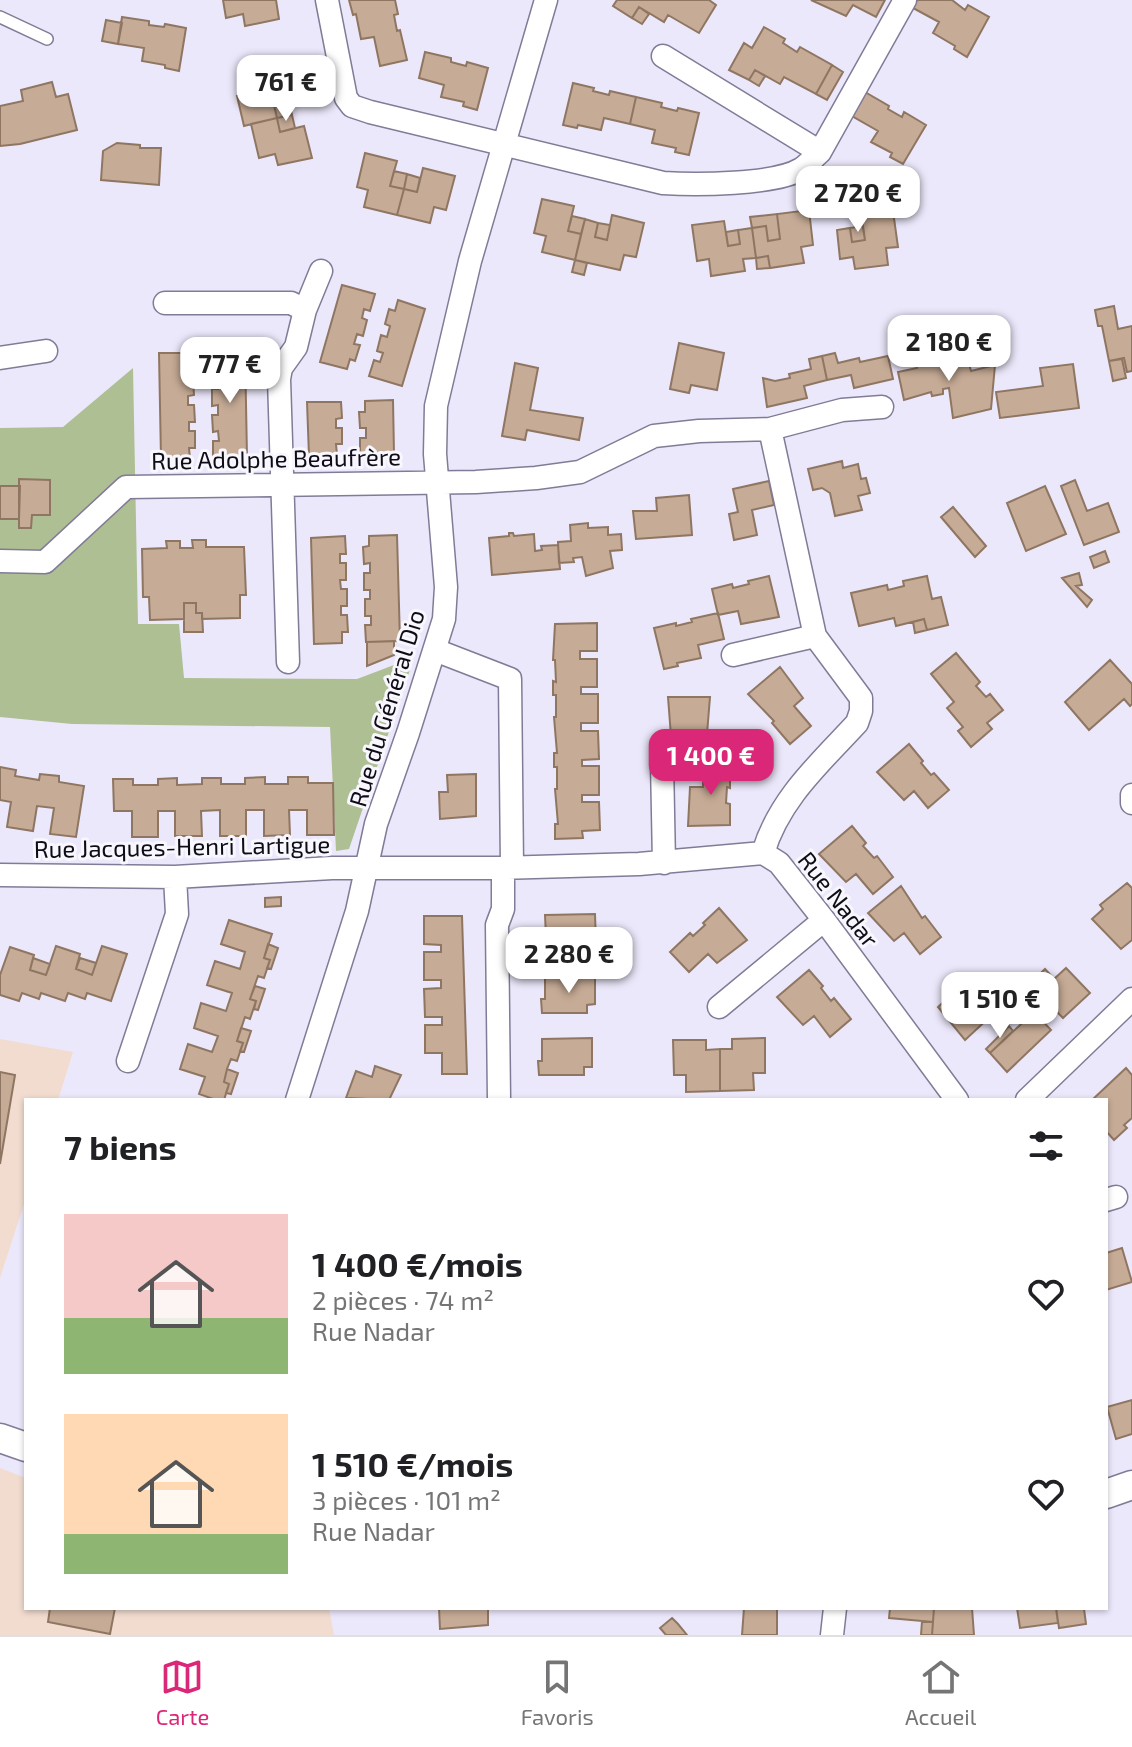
<!DOCTYPE html>
<html lang="fr">
<meta charset="utf-8">
<style>
:root{--surface:#fff;--page:#f2f2f2;--text:#202124;--muted:#757577;--line:#e0e0e0;--accent:#db2777}
body{margin:0;font-family:"Exo 2",sans-serif;background:var(--page);color:var(--text);height:100vh;display:flex;flex-direction:column;font-size:30px;white-space:nowrap}
*{box-sizing:border-box;margin:0}
p{font-size:26px;color:var(--muted)}
.icon{flex:none;width:44px;height:44px;fill:none;stroke:currentColor;stroke-width:2;stroke-linecap:round;stroke-linejoin:round}
.map{position:relative;flex:1;overflow:hidden}
.sheet{position:absolute;left:24px;top:1098px;width:1084px;height:512px;display:flex;flex-direction:column;background:var(--surface);border-radius:0px;box-shadow:0 2px 6px #0004}
.sheet>*{flex:none}
.price{position:absolute;translate:-50% -68px;padding:0 18px;border-radius:16px;background:#fff;color:#222;font-size:26px;line-height:52px;filter:drop-shadow(0 2px 4px #0008)}
.price::after{content:'';position:absolute;left:50%;top:48px;width:24px;height:18px;margin-left:-12px;background:inherit;clip-path:polygon(0 0,100% 0,50% 100%)}
.price.active{background:var(--accent);color:#fff}
ul{padding:0;list-style:none}
li{display:flex;align-items:center;gap:24px;height:200px;padding:0 40px}
li span{display:grid;place-items:center;flex:none;width:224px;height:160px;border-radius:0px;color:#555}
li>.icon{margin-inline-start:auto}
span .icon{width:96px;height:96px;fill:#fffc;stroke-width:1}
li b{font-size:34px}
h2{display:flex;justify-content:space-between;align-items:center;height:96px;padding:0 40px;font-size:34px}
.dock{display:flex;justify-content:space-around;align-items:center;height:112px;border-top:2px solid var(--line);background:var(--surface);font-size:22px;color:var(--muted)}
.dock a{display:grid;justify-items:center;gap:4px}
.dock .active{color:var(--accent)}
.map>svg:first-child{display:block}
.commercial{fill:#f2dcd0}
.green{fill:#aebf93}
.building{fill:#c6ab96;stroke:#8f7662;stroke-width:2}
.lines{fill:none;stroke-linecap:round;stroke-linejoin:round}
.service-casing{stroke:#817b97;stroke-width:14}
.minor-casing{stroke:#817b97;stroke-width:25}
.tertiary-casing{stroke:#817b97;stroke-width:31}
.service{stroke:#fff;stroke-width:11}
.minor{stroke:#fff;stroke-width:22}
.tertiary{stroke:#fff;stroke-width:28}
.labels{text-anchor:middle;dominant-baseline:central;stroke-width:6;stroke-linejoin:round;paint-order:stroke}
.street-label{font-size:24px;fill:#0f0c16;stroke:#f8f7fe}
</style>
<div class="map">
<svg width="1132" height="1635" viewBox="0 0 1132 1635">
<rect width="100%" height="100%" fill="#ece8fb"/>
<path class="commercial" d="M0,1039l73,13 -15,48h-32v98l-26,80z
M0,1468l26,10v130h303l5,27h-334z"/>
<path class="green" d="M133,368l5,256h41l5,54 173,1 37,-14 18,-1 -63,185 -13,2 -6,-124 -258,-3 -72,-7v-289l63,-1z"/>
<path class="building" d="M223,0h53l3,19 -34,7 -2,-12 -17,4z
M349,0h46l3,14 -4,1 3,16 3,-1 7,30 -27,6 -6,-29 -13,2 -5,-25 -3,1z
M617,0h92l7,5 -17,28 -31,-18 -4,7 -25,-15 -7,11 -19,-12z
M811,0h74l-9,17 -23,-12 -7,11z
M917,0h35l13,10 3,-5 21,12 -22,40 -13,-8 1,-3 -22,-13 6,-11 -26,-14z
M639,7l10,7 -7,10 -10,-6z
M122,17l27,4v4l15,2 1,-3 21,4 -7,43 -14,-3v-3l-23,-4 2,-13 -26,-4z
M106,20l16,3 -4,21 -16,-3z
M764,27l21,12 -2,4 14,9 3,-5 32,18 -16,29 -32,-17 -4,7 -25,-14 -6,10 -20,-10 15,-27 8,5z
M425,52l26,6v4l15,4 1,-4 21,6 -11,42 -14,-4 1,-4 -23,-5 3,-12 -25,-7z
M275,59l3,12 14,-3 6,32 -24,5 3,13 -33,8 -7,-30 7,-2v-3l16,-3 -4,-25z
M832,65l11,7 -16,28 -11,-6z
M755,70l10,6 -6,10 -10,-6z
M52,82l4,15 12,-3 9,36 -57,14 -20,2v-40l23,-5 -2,-11z
M573,83l21,5 -1,3 16,4 1,-4 26,6 -6,27 -26,-6 -3,12 -23,-5 -1,3 -14,-3z
M865,92l24,14 -1,3 14,8 2,-5 22,13 -23,39 -13,-7 2,-4 -21,-11 7,-11 -26,-15z
M636,97l26,6 -1,4 16,4 1,-3 21,5 -10,42 -14,-3 1,-4 -24,-5 3,-13 -25,-6z
M289,102l3,13 -15,3 -3,-13z
M292,115l3,13 -15,4 -3,-14z
M277,118l3,14 24,-6 8,32 -34,7 -3,-11 -16,4 -8,-34z
M117,143l23,2v3h21l-2,37 -58,-5 2,-29z
M365,153l32,8 -7,25 14,3 -7,26 -33,-8 4,-17 -11,-3z
M423,168l32,8 -9,34 -12,-3 -4,16 -33,-8 7,-26 13,3z
M394,171l13,3 -3,15 -14,-3z
M407,174l13,4 -3,14 -13,-3z
M542,199l32,7 -6,25 13,3 -6,26 -33,-8 4,-16 -12,-3z
M809,210l4,35 -12,2 3,16 -34,5 -2,-12 -12,2 -4,-30 14,-2 2,15 12,-2 -3,-25z
M893,211l5,36 -12,1 2,17 -33,4 -2,-12 -13,2 -3,-29 13,-2 2,14 13,-2 -4,-24z
M777,214l3,25 -12,2 -2,-15 -14,2 -2,-11z
M612,215l32,8 -8,34 -12,-2 -4,15 -45,-10 10,-41 13,4 -3,14 12,3z
M572,216l13,3 -4,15 -13,-3z
M724,221l4,25 12,-2 -2,-14 14,-2 4,30 -13,1 2,12 -34,5 -2,-17 -12,2 -5,-36z
M598,223l12,2 -3,15 -12,-3z
M863,226l2,14 -13,2 -2,-14z
M738,230l2,14 -12,2 -2,-14z
M768,256l2,12 -13,1 -1,-11z
M575,260l12,3 -3,12 -12,-3z
M342,285l33,9 -5,17 -6,-2 -2,9 5,2 -4,16 -6,-2 -3,10 6,1 -5,16 -5,-2 -3,10 -27,-7z
M398,300l27,9 -23,77 -33,-10 5,-16 6,2 3,-9 -6,-2 4,-16 6,2 3,-11 -5,-2 4,-15 6,2z
M1114,306l4,23 14,-3v45l-5,1 -3,-14 -15,3 -7,-35h-4l-3,-16z
M679,343l45,10 -7,37 -26,-5 -2,8 -19,-4z
M930,345l4,19 34,-4 3,11 24,-6 -4,44 -38,9 -4,-30 -6,1v5l-11,2 -1,-4 -27,8 -6,-28 19,-4 -5,-19z
M245,351l2,106 -34,1v-17h6l-1,-10 -5,1 -1,-17h6v-10l-6,1v-17h6l-1,-10h-6v-16h6v-11z
M159,353h34v16h-6l1,10h5l1,16 -6,1v9h6l1,17h-6v9h6v17h-6l1,11h-29z
M835,353l3,10 21,-5 1,4 28,-6 5,23 -39,9 -3,-13 -24,5 -5,-24z
M822,356l5,24 -23,6 3,12 -40,9 -4,-29 12,3 15,-3 -1,-4 22,-5 -2,-10z
M1122,359l4,19 -13,3 -4,-20z
M515,363l23,5 -8,42 53,8 -4,22 -52,-10 -2,10 -23,-4z
M1073,364l6,44 -79,10 -4,-26 47,-6 -3,-18z
M393,400l1,54h-34v-16h6v-10h-6l-1,-16h6v-11z
M307,402h34l1,16 -6,1v9h6v16h-6l1,11 -28,1z
M842,461l1,7 15,-4 3,15 5,-1 4,15 -12,3 4,14 -27,6 -5,-23 -8,-5 -9,2 -5,-21z
M19,479l31,1v35h-18l-1,13h-12z
M1075,480l12,31 21,-8 11,29 -35,13 -23,-59z
M769,481l5,24 -22,5 5,25 -23,5 -5,-26 9,-2 -5,-23z
M0,486h20l-1,33h-19z
M1045,486l21,48 -40,17 -19,-48z
M689,495l3,40 -56,4 -3,-28h24l-1,-13z
M953,507l33,39 -11,11 -34,-40z
M588,523v5l20,-1v8l13,-1 1,16 -12,1 3,17 -27,8 -4,-19 -9,1 1,4 -15,1 -1,-21 13,-1 -1,-16z
M509,533h4l1,3 20,-2 1,17 7,-1 -1,-4 17,-1 2,24 -68,6 -3,-37 20,-2z
M397,535l3,106 -34,1 -1,-17h6v-9h-6v-17h5v-9h-6v-17h6v-10l-6,1 -1,-17 6,-1v-10z
M345,536l1,18h-6v9h6v17h-6l1,9h6v17h-6v9h6l1,17h-6v11l-28,1 -3,-106z
M192,540h14v7h38l2,48h-6v23l-38,1v-6h-6v-10h-12v16l-34,1 -1,-23h-6l-1,-48 25,-1 -1,-7h14v7h13z
M1105,551l4,11 -15,6 -4,-11z
M1079,573l3,12 -6,1 16,14 -5,7 -25,-29z
M769,576l10,41 -38,7 -3,-13 -20,4 -6,-26 20,-5 1,4 16,-4 -1,-3z
M927,576l5,23 9,-2 7,28 -21,5 -3,-11 -28,7 -2,-8 -35,8 -8,-33 36,-8 1,5 16,-4 -1,-5z
M184,603h12v10h6l1,19h-19z
M718,613l6,26 -26,6 3,13 -24,5 1,3 -14,3 -10,-41 22,-5v3l16,-4 -1,-3z
M924,619l3,11 -12,3 -2,-11z
M597,623v28h-17v8h17v28h-16v7h17v29h-17v8h17l1,28 -17,1v6h17v29h-17v7h17l1,28 -18,1 1,7 -28,1v-15h3l-3,-35h2v-22h-3v-14h3l-3,-36h2v-22h-3v-14l3,1 -1,-22h-2l2,-36z
M394,641v14l-27,11v-24z
M956,653l24,29 -4,4 10,11 4,-3 13,16 -16,13 5,6 -21,18 -13,-16 5,-4 -16,-19 7,-6 -23,-28z
M1110,660l22,24v20l-2,2 -6,-7 -35,31 -24,-28z
M780,667l23,31 -9,8 17,20 -21,18 -18,-21 2,-2 -26,-27z
M668,697h42l-3,37h4v28h-27v-26h-13z
M909,744l14,17 -2,2 10,12 3,-2 15,17 -21,18 -14,-17 -10,9 -27,-28z
M730,761v27l-3,-1 -1,16 4,1v21l-42,1 2,-39h13v-25z
M0,767l16,3 -1,6 24,4 1,-6 19,2v6l25,4 -8,51 -26,-3 4,-26 -17,-2 -4,25 -26,-4 4,-25 -11,-2z
M476,774v42l-36,3 -1,-27h9l-1,-17z
M265,777v7h23v-7h20v6h25l1,52h-27v-25h-18l1,25 -26,1v-26h-18v26h-26v-26l-19,1 1,25h-27v-25h-17v26h-26v-26h-18l-1,-32h20v6h25v-6l19,-1v7l25,-1v-6h19v6h24v-6z
M852,826l14,17 -3,3 11,12 3,-2 16,21 -20,17 -17,-20 -10,8 -27,-28z
M1127,883l5,5v52l-11,9 -29,-30 11,-10 -3,-4z
M901,886l21,32 3,-2 16,21 -21,17 -16,-21 -10,8 -26,-28z
M281,897v9l-16,1v-9z
M719,908l28,32 -30,23 -9,-9 -19,18 -19,-20 20,-19 3,3 12,-11 -2,-2z
M595,914l1,29 -9,-1v9h-45v-14l4,1 -1,-23z
M424,916h38l5,158h-25v-21h-17v-28h17v-8h-17l-1,-28 17,-1v-8h-17v-28h17v-7l-17,-1z
M229,920l43,14 -8,24 6,2 -6,18 -6,-2 -8,23 6,2 -6,18 -5,-2 -8,24 6,2 -6,18 -6,-2 -4,10 -3,13 5,2 -5,16h-8l-17,-6 6,-17 -25,-8 8,-25 24,8 6,-16 -24,-8 7,-25 25,8 6,-18 -25,-8 8,-24 25,8 5,-17 -24,-8z
M268,944l10,4 -7,21 -4,-1 3,-8 -6,-2z
M56,946l24,8 -4,15 16,6 10,-29 25,8 -16,47 -24,-8 -2,6 -17,-6 -3,8 -24,-8 -2,6 -17,-6 -3,8 -19,-6v-20l10,-28 24,8 -4,15 16,5z
M33,958l17,6 -4,11 -16,-5z
M80,958l16,5 -4,12 -16,-6z
M1066,968l24,25 -27,25 -13,-13 -12,11 -20,-21 27,-26 9,10z
M809,970l14,16 -2,2 10,13 3,-3 17,21 -21,18 -16,-21 -11,9 -26,-28z
M595,976v28l-8,1v8h-45l-1,-14h4v-22z
M964,983l29,31 -28,26 -27,-33z
M255,986l10,3 -7,21 -4,-1 2,-8 -6,-2z
M1034,1012l17,18 -44,42 -17,-19z
M1009,1026l4,5 -23,22 -4,-4z
M241,1028l10,3 -7,21 -4,-1 3,-8 -6,-2z
M592,1038v29h-8v8h-45l-1,-14h4v-22z
M765,1038v35h-12l1,17 -34,1v-42h12v-10z
M673,1040h33v10l14,-1v42l-34,1v-17h-12z
M375,1066l26,9 -12,25 -43,-2 10,-27 16,6z
M1126,1068l6,7v43l-8,7 3,3 -13,12 -8,-9v-31h-14z
M227,1069l11,4 -7,21 -5,-1 3,-9 -5,-2z
M0,1072l15,3 -15,89z
M1122,1248l10,34 -26,8v-37z
M1132,1400v34l-16,5 -9,-32z
M50,1608h65l-5,26 -62,-12z
M439,1608h49v17l-48,4z
M744,1608h33v27h-35z
M890,1608h44l-1,14 -44,-4z
M934,1608h38l2,27h-42z
M1017,1608h39l2,15 -38,5z
M1056,1608h37l-9,1 2,15 -27,4z
M672,1618l6,6 9,11h-21l-6,-7z
M922,1621l11,1 -1,13h-11z"/>
<g class="lines">
<defs>
<path id="service" d="M0,17l47,22"/>
<path id="minor" d="M327,0l19,98 6,8 18,6 293,71c31,2 112,2 138,-14 7,-4 13,-12 19,-17l85,-152
M663,56l157,96
M165,303h126l14,7
M0,358l46,-7
M0,561l45,1 81,-75 350,-5 60,-4 44,-6 74,-36 45,-5 71,-2 72,-19 40,-3
M435,650l75,29 2,188
M733,655l82,-19
M288,662l-9,-283 2,-11 15,-21 9,-37 16,-39
M662,762l2,101
M1132,795v8
M763,853c16,-54 57,-90 94,-130l4,-12v-13l-46,-62 -45,-207
M0,875l175,2 157,-9h171l136,-4 124,-11 16,10 45,57 133,180
M719,1007l105,-87
M128,1061l49,-147 -2,-37
M297,1100l60,-189 19,-87 32,-91 36,-114 2,-32 -11,-133 1,-48 34,-145 76,-261
M499,1100l-2,-175 6,-16v-41
M1027,1100l105,-101
M1106,1200l10,-3
M832,1635l3,-27"/>
<path id="tertiary" d="M0,1438l26,9
M1106,1494l26,-9"/>
</defs>
<use href="#service" class="service-casing"/>
<use href="#minor" class="minor-casing"/>
<use href="#tertiary" class="tertiary-casing"/>
<use href="#service" class="service"/>
<use href="#minor" class="minor"/>
<use href="#tertiary" class="tertiary"/>
</g>
<g class="labels">
<g class="street-label">
<text transform="translate(276 458) rotate(-1)">Rue Adolphe Beaufrère</text>
<text transform="translate(386 708) rotate(-73)">Rue du Général Dio</text>
<text transform="translate(182 846) rotate(-1)">Rue Jacques-Henri Lartigue</text>
<text transform="translate(839 899) rotate(52)">Rue Nadar</text>
</g>
</g>
</svg>
<b class="price" style="left:286px;top:123px">761 €</b>
<b class="price" style="left:858px;top:234px">2 720 €</b>
<b class="price" style="left:949px;top:383px">2 180 €</b>
<b class="price" style="left:230px;top:405px">777 €</b>
<b class="price active" style="left:711px;top:797px">1 400 €</b>
<b class="price" style="left:569px;top:995px">2 280 €</b>
<b class="price" style="left:1000px;top:1040px">1 510 €</b>
<section class="sheet">
<h2>7 biens<svg class="icon" aria-label="filters" viewBox="0 0 24 24"><path d="M4 7h16M4 17h16"/><circle cx="9" cy="7" r="2"/><circle cx="15" cy="17" r="2"/></svg></h2>
<ul>
<li><span style="background:linear-gradient(#f6c9c9 65%,#8fb573 0)"><svg class="icon" aria-label="home" viewBox="0 0 24 24"><path d="M3 11l9-7 9 7M6 9v11h12V9"/></svg></span><div><b>1 400 €/mois</b><p>2 pièces · 74 m²</p><p>Rue Nadar</p></div><svg class="icon" aria-label="heart" viewBox="0 0 24 24"><path d="M12 20l-8-8c-3-5 5-10 8-4 3-6 11-1 8 4z"/></svg></li>
<li><span style="background:linear-gradient(#ffd9b3 75%,#8fb573 0)"><svg class="icon" aria-label="home" viewBox="0 0 24 24"><path d="M3 11l9-7 9 7M6 9v11h12V9"/></svg></span><div><b>1 510 €/mois</b><p>3 pièces · 101 m²</p><p>Rue Nadar</p></div><svg class="icon" aria-label="heart" viewBox="0 0 24 24"><path d="M12 20l-8-8c-3-5 5-10 8-4 3-6 11-1 8 4z"/></svg></li>
</ul>
</section>
</div>
<nav class="dock">
<a class="active"><svg class="icon" aria-label="map" viewBox="0 0 24 24"><path d="M3 6l6-2 6 2 6-2v14l-6 2-6-2-6 2zM9 4v14M15 6v14"/></svg>Carte</a>
<a><svg class="icon" aria-label="saved" viewBox="0 0 24 24"><path d="M7 4h10v16l-5-4-5 4z"/></svg>Favoris</a>
<a><svg class="icon" aria-label="home" viewBox="0 0 24 24"><path d="M3 11l9-7 9 7M6 9v11h12V9"/></svg>Accueil</a>
</nav>
